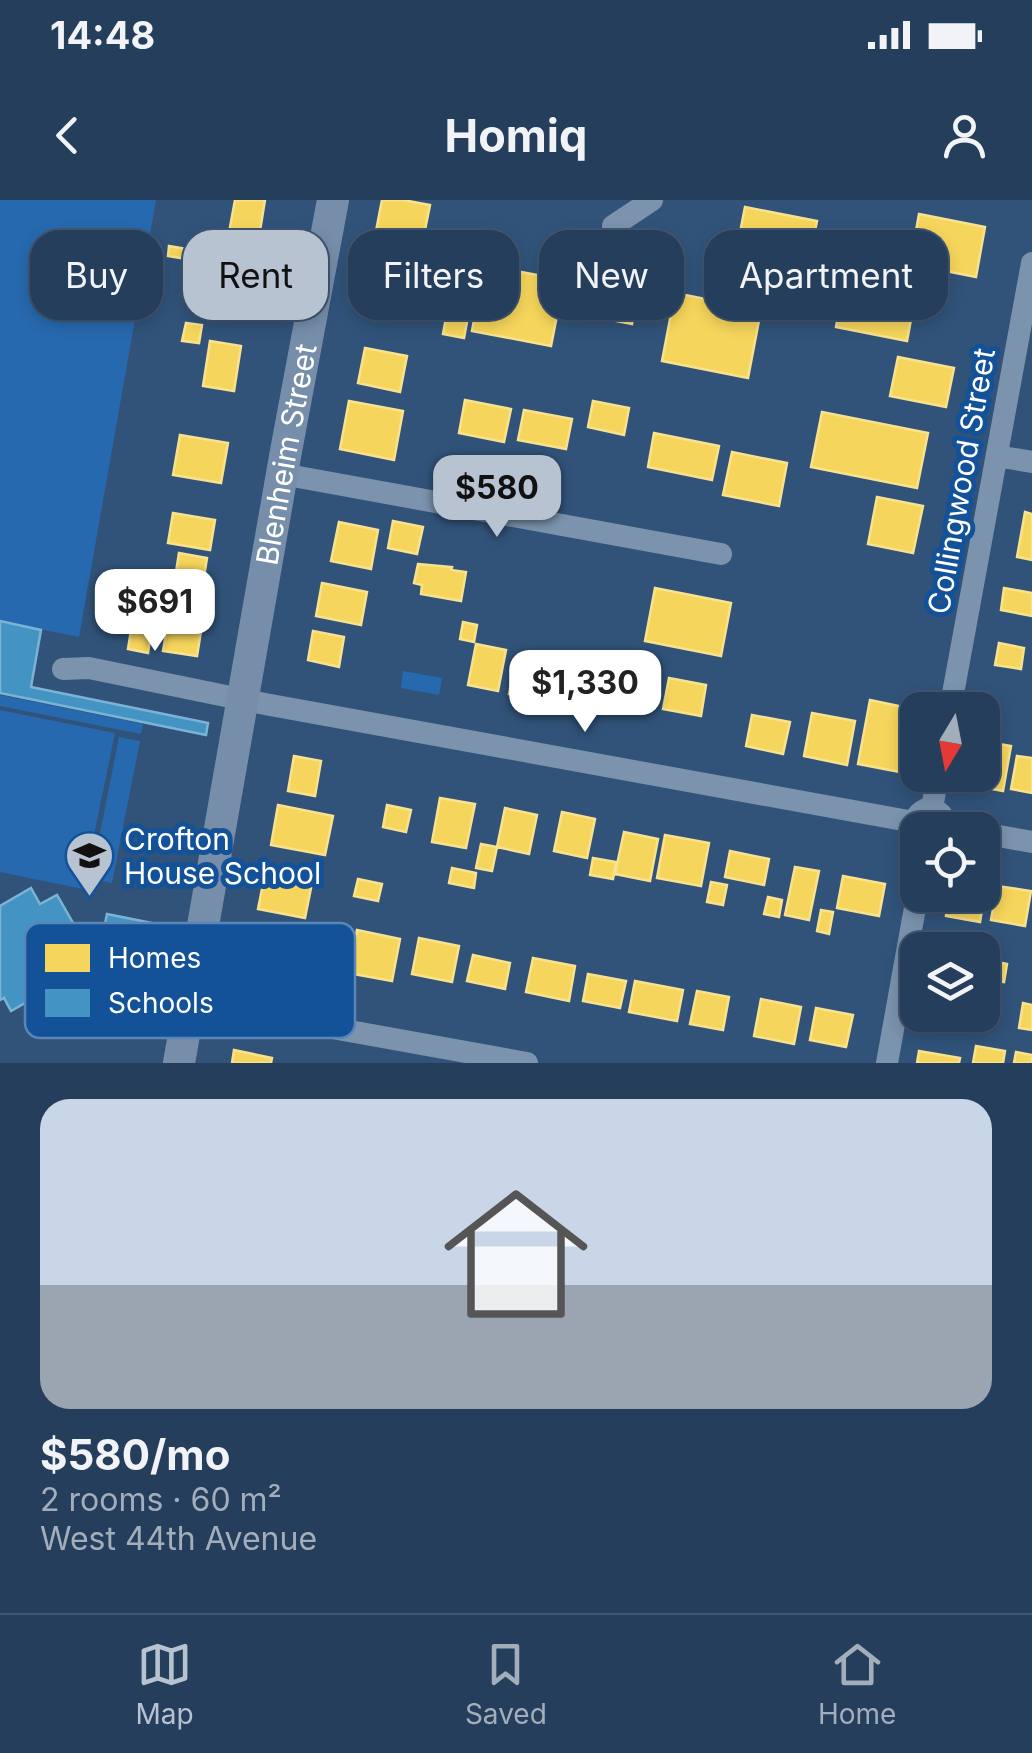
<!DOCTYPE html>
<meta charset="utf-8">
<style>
:root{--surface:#253e5c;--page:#2d4562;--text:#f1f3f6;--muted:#a3aebb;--line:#425772;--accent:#b7c3d0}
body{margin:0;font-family:Inter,sans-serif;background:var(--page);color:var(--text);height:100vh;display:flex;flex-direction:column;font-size:38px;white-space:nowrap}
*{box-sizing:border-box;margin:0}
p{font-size:32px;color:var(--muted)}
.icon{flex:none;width:55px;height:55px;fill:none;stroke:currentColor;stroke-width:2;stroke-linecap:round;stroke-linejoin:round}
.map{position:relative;height:863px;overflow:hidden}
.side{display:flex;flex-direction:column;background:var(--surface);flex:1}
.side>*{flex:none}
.guide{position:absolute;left:30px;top:30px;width:972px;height:90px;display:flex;gap:20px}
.needle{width:65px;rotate:190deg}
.tools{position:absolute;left:900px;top:492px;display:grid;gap:20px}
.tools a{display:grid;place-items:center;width:100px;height:100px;border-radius:20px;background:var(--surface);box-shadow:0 5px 15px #0003,0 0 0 2px var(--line);font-size:50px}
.price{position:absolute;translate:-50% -85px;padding:0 22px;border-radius:20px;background:#fff;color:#222;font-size:32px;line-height:65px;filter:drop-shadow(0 2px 5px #0008)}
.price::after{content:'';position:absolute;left:50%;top:60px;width:30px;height:22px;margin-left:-15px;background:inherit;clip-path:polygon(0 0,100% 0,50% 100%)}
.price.active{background:var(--accent);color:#111}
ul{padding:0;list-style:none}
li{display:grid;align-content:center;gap:20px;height:530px;padding:0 40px}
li+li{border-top:2px solid var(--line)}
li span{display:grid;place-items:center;height:310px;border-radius:30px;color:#555}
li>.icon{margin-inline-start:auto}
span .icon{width:180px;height:180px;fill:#fffc;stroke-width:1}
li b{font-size:42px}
.chip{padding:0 35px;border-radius:30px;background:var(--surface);box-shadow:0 5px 15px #0003,0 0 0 2px var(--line);font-size:35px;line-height:90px}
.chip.active{background:var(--accent);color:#111}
.status{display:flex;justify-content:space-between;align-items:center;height:70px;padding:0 50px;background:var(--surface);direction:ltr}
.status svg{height:28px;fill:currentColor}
header{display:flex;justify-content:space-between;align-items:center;height:130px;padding:0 40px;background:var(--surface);font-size:45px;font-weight:700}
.dock{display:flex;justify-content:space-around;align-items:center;height:140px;border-top:2px solid var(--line);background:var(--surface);font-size:28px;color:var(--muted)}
.dock a{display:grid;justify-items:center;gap:5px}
.dock .active{color:var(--accent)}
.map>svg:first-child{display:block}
.green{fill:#2769ae}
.homes{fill:#f6d55c;stroke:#f9e28d;stroke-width:2.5}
.schools{fill:#4393c3;stroke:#7bb3d5;stroke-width:2.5}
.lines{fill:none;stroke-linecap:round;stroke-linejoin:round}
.street{stroke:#7b93ad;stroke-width:22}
.secondary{stroke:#768ea9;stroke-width:32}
.labels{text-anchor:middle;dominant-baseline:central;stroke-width:10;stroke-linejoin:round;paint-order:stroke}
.street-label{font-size:30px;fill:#fff;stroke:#135298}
.poi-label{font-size:30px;fill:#fff;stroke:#135298;text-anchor:start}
.key{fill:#135298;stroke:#5a86b7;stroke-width:2.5}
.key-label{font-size:28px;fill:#fff}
</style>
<div class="status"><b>14:48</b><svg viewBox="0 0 49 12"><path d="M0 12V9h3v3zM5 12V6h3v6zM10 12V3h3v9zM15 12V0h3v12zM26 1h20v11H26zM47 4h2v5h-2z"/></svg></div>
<header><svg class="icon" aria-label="back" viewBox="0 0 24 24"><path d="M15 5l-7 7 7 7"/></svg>Homiq<svg class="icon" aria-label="person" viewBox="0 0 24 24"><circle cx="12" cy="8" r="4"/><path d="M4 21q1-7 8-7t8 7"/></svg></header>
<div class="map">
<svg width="1032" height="863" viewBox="0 0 1032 863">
<rect width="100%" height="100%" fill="#31537a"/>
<path class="green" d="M0,0h156l-77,437 -79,-16z
M403,471l39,7 -3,17 -38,-7z
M0,495l143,29 -2,10 -141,-28z
M0,510l115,23 -32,156 -83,-17z
M119,537l21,4 -28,142 -21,-4z"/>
<path class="homes" d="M235,0h30l-7,43 -30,-5z
M382,0h21l27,5 -7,35 -47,-9z
M745,7l72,14 -10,51 -72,-14z
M919,14l66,13 -9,50 -66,-13z
M169,46l24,4 -1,10 -24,-4z
M377,64l51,10 -9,45 -51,-10z
M484,65l80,15 -13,66 -79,-15z
M846,73l71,14 -10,54 -71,-14z
M227,75l26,4 -6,40 -27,-5z
M590,87l47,9 -5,28 -47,-9z
M675,93l86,17 -13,68 -86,-17z
M448,107l21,4 -5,27 -21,-4z
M186,123l16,2 -3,18 -17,-2z
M210,141l31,5 -7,45 -31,-5z
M365,148l42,8 -7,36 -42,-9z
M898,157l56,11 -8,39 -56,-11z
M465,200l46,9 -7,33 -45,-9z
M349,201l54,10 -9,49 -54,-11z
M593,201l36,7 -5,27 -36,-8z
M524,210l48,9 -6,30 -48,-9z
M822,212l106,21 -11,55 -106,-21z
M654,233l65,13 -7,34 -64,-13z
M180,235l48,8 -7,40 -48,-8z
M732,252l55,11 -8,43 -56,-11z
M877,297l46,9 -10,47 -45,-9z
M1025,312l7,2v46l-15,-3z
M173,313l42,7 -5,30 -42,-7z
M393,321l30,6 -6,27 -29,-6z
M339,322l39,8 -7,39 -40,-8z
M179,353l28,5 -6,38 -28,-5z
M418,364l34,3 -1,3 15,2 -5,29 -40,-7 1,-9 -8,-2z
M322,383l45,9 -6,33 -45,-9z
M655,388l76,15 -10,53 -76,-15z
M1004,388l28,5v23l-31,-6z
M169,414l34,5 -6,37 -34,-5z
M463,422l14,3 -3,17 -14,-3z
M131,430l20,3 -3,20 -20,-4z
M313,431l31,6 -5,30 -31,-7z
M999,443l25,5 -3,21 -26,-4z
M476,444l30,6 -8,41 -30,-6z
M591,453l42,8 -10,49 -41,-8z
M516,458l47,9 -7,36 -47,-9z
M669,478l37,7 -5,31 -38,-7z
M870,500l43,9 -13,63 -42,-8z
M812,513l43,8 -8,44 -43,-9z
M752,515l38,7 -7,32 -37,-8z
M982,541l29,5 -8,45 -32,-6 1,-10h10z
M294,556l27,5 -6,35 -27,-5z
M1017,556l15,2v35l-21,-4z
M440,598l35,6 -9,44 -34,-6z
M278,605l55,11 -8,39 -54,-10z
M387,605l24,5 -5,22 -23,-5z
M505,608l32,7 -8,39 -32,-7z
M562,612l33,7 -8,39 -33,-7z
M624,632l34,7 -8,42 -35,-7z
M665,635l44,8 -8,43 -44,-8z
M481,644l16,3 -5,24 -16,-3z
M730,651l39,8 -5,26 -39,-8z
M593,658l23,4 -3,17 -23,-4z
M795,667l24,4 -10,49 -24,-5z
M452,668l24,5 -2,15 -25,-5z
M843,676l42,8 -6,32 -42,-8z
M264,679l47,9 -6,30 -47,-9z
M358,679l24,5 -4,17 -24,-5z
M982,679l5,1 -7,42 -34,-6 3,-21h33z
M711,682l16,3 -4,20 -16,-3z
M997,686l34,5 -6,35 -34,-6z
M768,697l14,3 -3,17 -15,-3z
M821,710l12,2 -4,22 -12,-3z
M357,730l43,9 -8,42 -44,-8z
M419,738l40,8 -7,36 -40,-8z
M473,755l37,8 -5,26 -38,-8z
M533,758l42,8 -6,35 -43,-9z
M992,761l15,3 -3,18 -15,-2z
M588,774l38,7 -6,27 -37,-7z
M635,781l48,9 -6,31 -48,-9z
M697,791l32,6 -6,33 -33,-6z
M761,799l40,8 -7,37 -40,-8z
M1023,803l9,2v25l-13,-2z
M816,808l37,7 -7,32 -36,-7z
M976,846l29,5 -2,12h-30z
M234,850l38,8 -1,5h-39z
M919,851l41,7 -1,5h-42z
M1016,852l16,3v8h-18z"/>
<path class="schools" d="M0,421l41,9 -10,57 177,36 -2,12 -206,-42z
M31,688l9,16 17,-9 27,47 -16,9 11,21 -68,39 -7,-13 -4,2v-94z
M107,714l55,11 -9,46 -34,-7 1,-8 -21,-4z"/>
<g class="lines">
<path class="street" d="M613,26l39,-26
M997,256l35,6
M282,274l439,80
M63,469l26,-1 176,36 649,118
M950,510l82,-447
M932,608l6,-33
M918,633c-6,-10 -3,-19 8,-24 13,-1 21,8 18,21
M982,633l50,9
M188,802l339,61
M887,863l31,-172"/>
<path class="secondary" id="s1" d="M179,863l107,-612 47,-251"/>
</g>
<defs>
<symbol id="school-pin" viewBox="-11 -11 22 30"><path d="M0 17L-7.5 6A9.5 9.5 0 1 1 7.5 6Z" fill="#b7c3d0" stroke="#135298"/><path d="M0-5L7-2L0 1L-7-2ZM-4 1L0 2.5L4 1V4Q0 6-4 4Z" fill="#111"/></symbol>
</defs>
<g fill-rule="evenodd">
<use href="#school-pin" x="62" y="628" width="55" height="75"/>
</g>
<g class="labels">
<g class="street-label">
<text stroke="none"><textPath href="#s1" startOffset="618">Blenheim Street</textPath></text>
<text transform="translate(961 281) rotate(-80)">Collingwood Street</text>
</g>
<g class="poi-label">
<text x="124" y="639">Crofton<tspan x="124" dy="34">House School</tspan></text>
</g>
</g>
<rect x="25" y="723" width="330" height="115" rx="15" class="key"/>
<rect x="45" y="744" width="45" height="28" fill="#f6d55c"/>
<rect x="45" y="789" width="45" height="28" fill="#4393c3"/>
<g class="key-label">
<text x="108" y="768">Homes</text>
<text x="108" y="813">Schools</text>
</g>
</svg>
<div class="tools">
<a><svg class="needle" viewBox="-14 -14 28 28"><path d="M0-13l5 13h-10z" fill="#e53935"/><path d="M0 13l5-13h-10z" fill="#a3aebb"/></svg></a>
<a><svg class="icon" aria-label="locate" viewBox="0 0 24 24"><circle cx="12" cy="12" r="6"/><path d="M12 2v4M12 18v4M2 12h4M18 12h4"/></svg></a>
<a><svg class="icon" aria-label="layers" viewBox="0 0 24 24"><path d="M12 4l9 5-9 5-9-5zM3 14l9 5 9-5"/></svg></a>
</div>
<b class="price active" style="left:497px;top:340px">$580</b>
<b class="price" style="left:155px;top:454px">$691</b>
<b class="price" style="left:585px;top:535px">$1,330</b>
<div class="guide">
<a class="chip">Buy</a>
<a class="chip active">Rent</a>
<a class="chip">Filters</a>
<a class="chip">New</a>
<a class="chip">Apartment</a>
</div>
</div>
<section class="side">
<ul>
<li><span style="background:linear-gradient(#c9d6e8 60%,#9aa5b1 0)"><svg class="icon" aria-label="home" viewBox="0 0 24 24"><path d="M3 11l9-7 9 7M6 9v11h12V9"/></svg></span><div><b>$580/mo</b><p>2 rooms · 60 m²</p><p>West 44th Avenue</p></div></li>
</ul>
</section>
<nav class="dock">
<a class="active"><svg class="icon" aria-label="map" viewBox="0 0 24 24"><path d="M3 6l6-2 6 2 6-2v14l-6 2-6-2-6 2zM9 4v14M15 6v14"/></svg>Map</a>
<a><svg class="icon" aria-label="saved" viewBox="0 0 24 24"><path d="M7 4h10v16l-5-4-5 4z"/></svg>Saved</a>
<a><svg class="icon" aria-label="home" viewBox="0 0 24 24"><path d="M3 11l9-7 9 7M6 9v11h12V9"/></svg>Home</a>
</nav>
